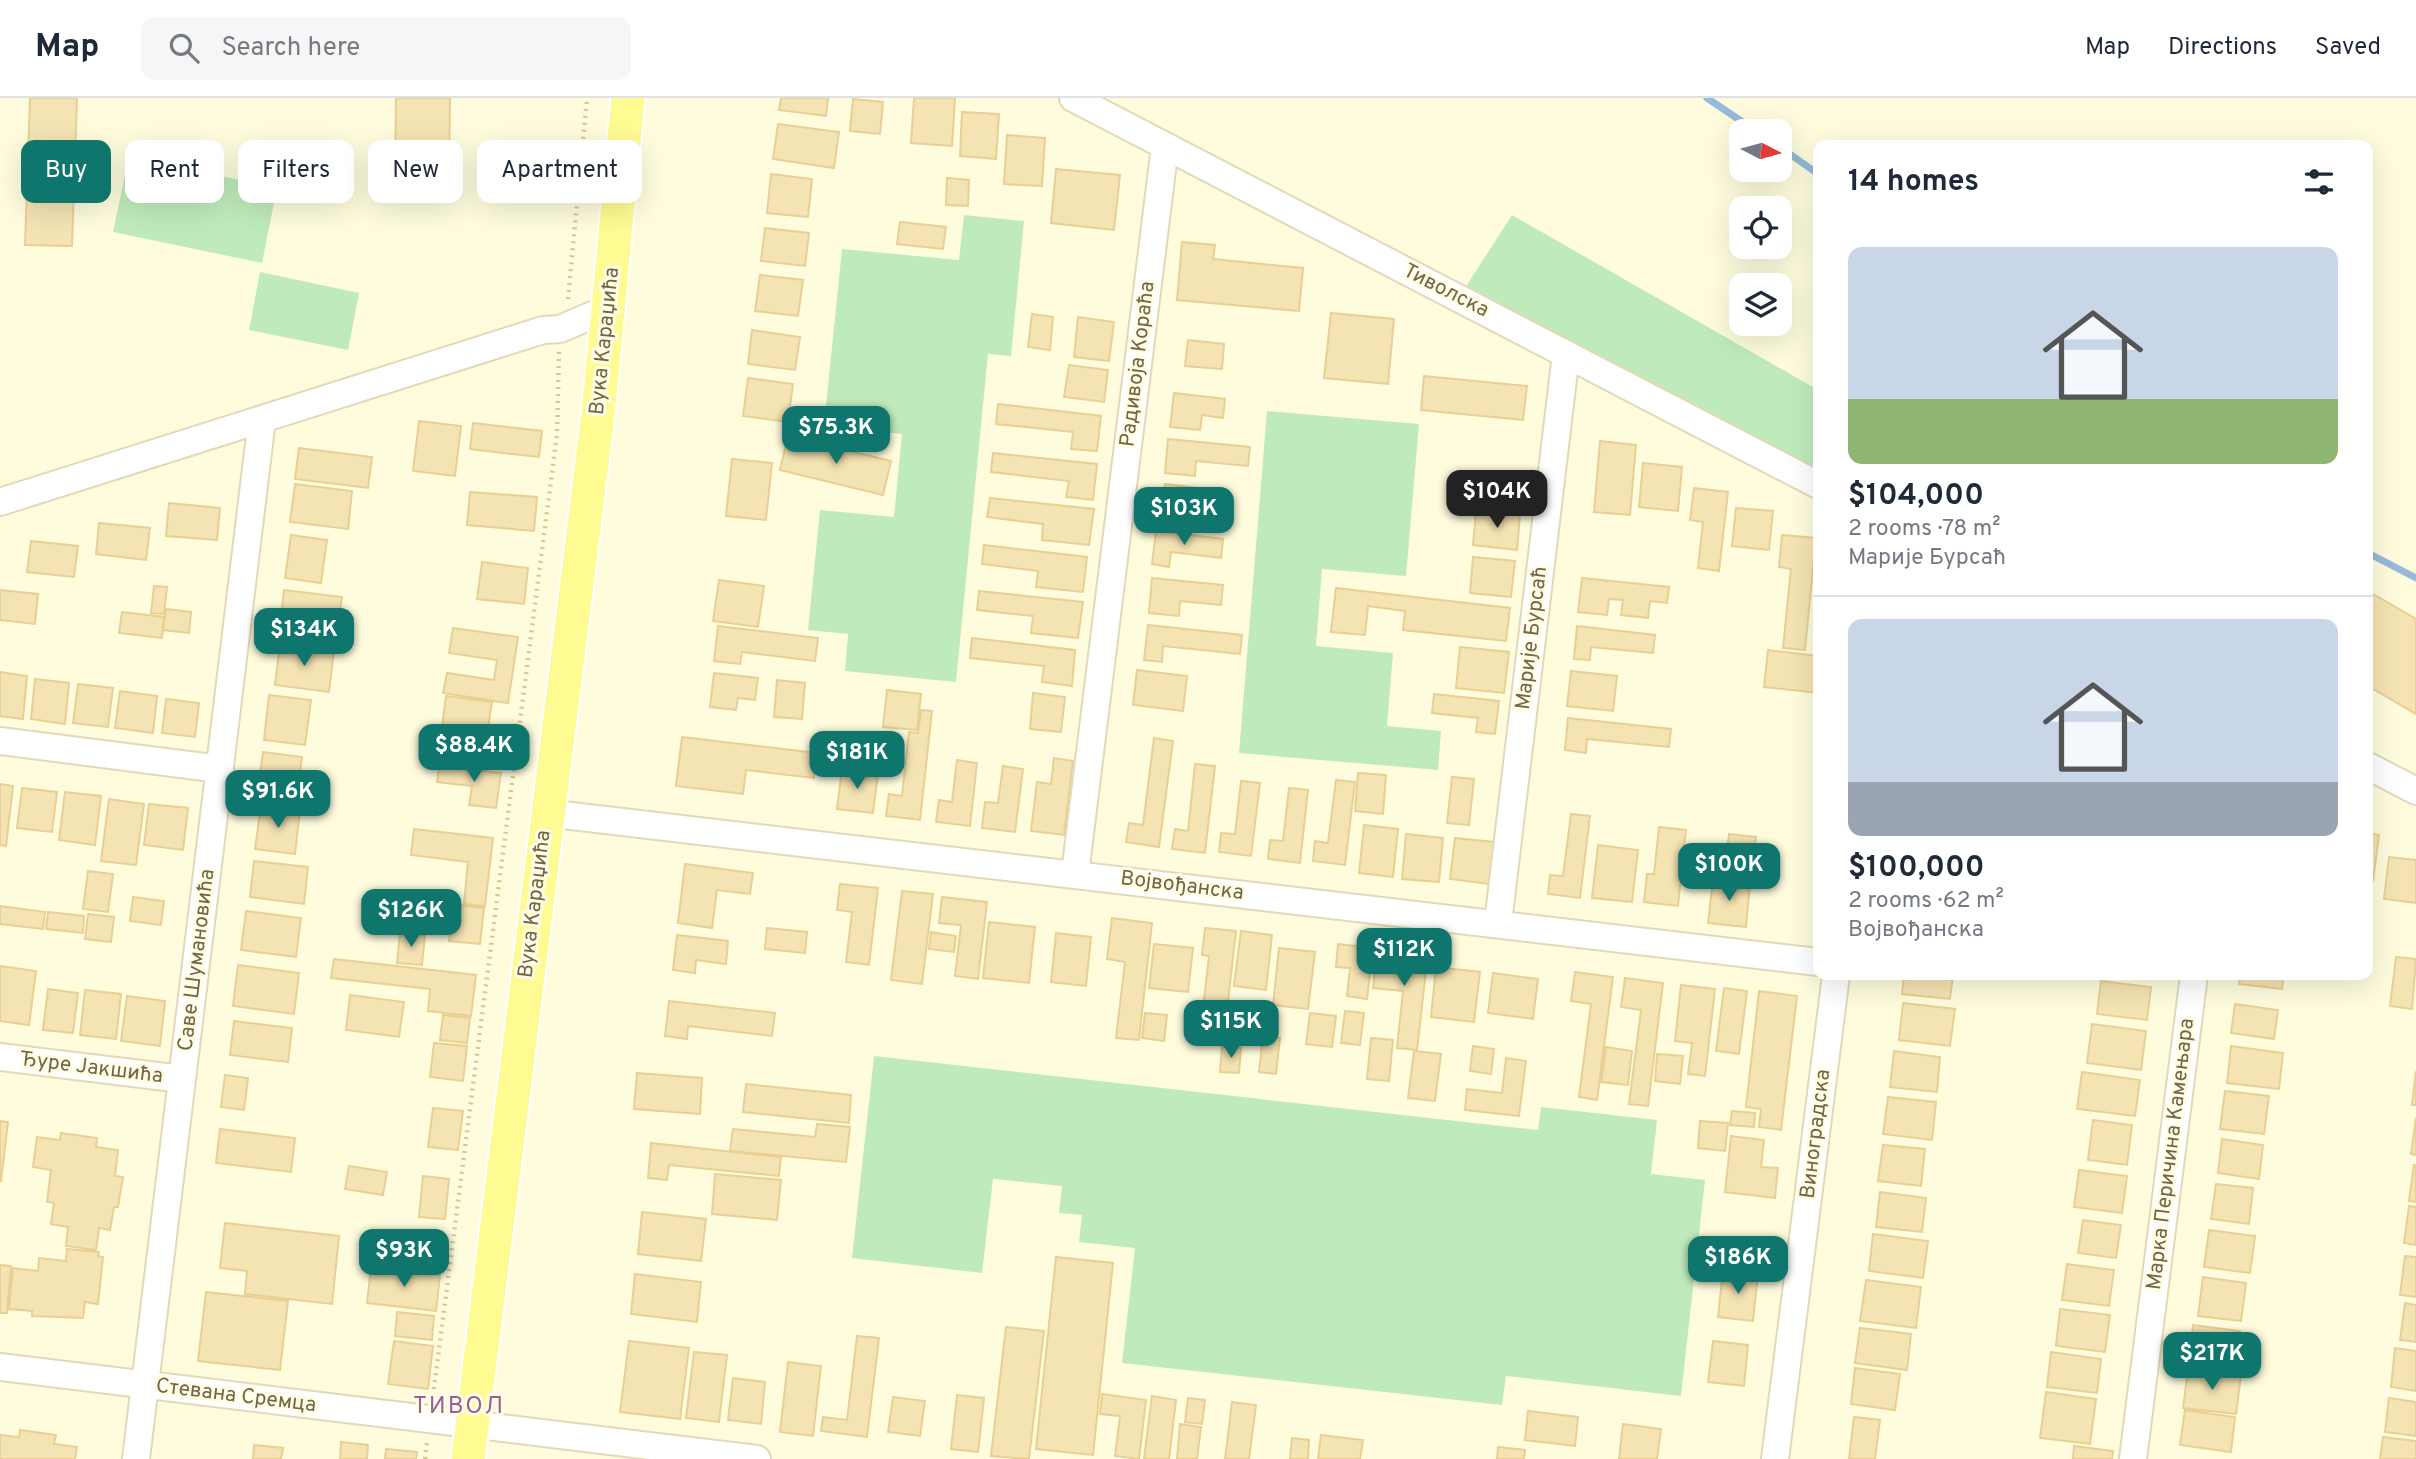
<!DOCTYPE html>
<meta charset="utf-8">
<style>
:root{--surface:#fff;--page:#f6f6f7;--text:#1f2937;--muted:#747a83;--line:#e0e1e3;--accent:#0f766e}
body{margin:0;font-family:Overpass,sans-serif;background:var(--page);color:var(--text);height:100vh;display:flex;flex-direction:column;font-size:26px;white-space:nowrap}
*{box-sizing:border-box;margin:0}
p{font-size:23px;color:var(--muted)}
.icon{flex:none;width:38px;height:38px;fill:none;stroke:currentColor;stroke-width:2;stroke-linecap:round;stroke-linejoin:round}
.map{position:relative;flex:1;overflow:hidden}
.panel{position:absolute;left:1813px;top:42px;width:560px;height:840px;display:flex;flex-direction:column;background:var(--surface);border-radius:14px;box-shadow:0 7px 28px #0002}
.panel>*{flex:none}
.hud{position:absolute;left:21px;top:42px;width:665px;height:63px;display:flex;gap:14px}
.needle{width:46px;rotate:96deg}
.fabs{position:absolute;left:1729px;top:21px;display:grid;gap:14px}
.fabs a{display:grid;place-items:center;width:63px;height:63px;border-radius:14px;background:var(--surface);box-shadow:0 7px 28px #0002;font-size:35px}
.price{position:absolute;translate:-50% -60px;padding:0 16px;border-radius:14px;background:var(--accent);color:#fff;font-size:23px;line-height:46px;filter:drop-shadow(0 2px 4px #0008)}
.price::after{content:'';position:absolute;left:50%;top:42px;width:21px;height:16px;margin-left:-10px;background:inherit;clip-path:polygon(0 0,100% 0,50% 100%)}
.price.active{background:#222;color:#fff}
ul{padding:0;list-style:none}
li{display:grid;align-content:center;gap:14px;height:371px;padding:0 35px}
li+li{border-top:2px solid var(--line)}
li span{display:grid;place-items:center;height:217px;border-radius:14px;color:#555}
li>.icon{margin-inline-start:auto}
span .icon{width:126px;height:126px;fill:#fffc;stroke-width:1}
li b{font-size:30px}
h2{display:flex;justify-content:space-between;align-items:center;height:84px;padding:0 35px;font-size:30px}
.tag{padding:0 24px;border-radius:14px;background:var(--surface);box-shadow:0 7px 28px #0002;font-size:24px;line-height:63px}
.tag.active{background:var(--accent);color:#fff}
header{display:flex;align-items:center;gap:42px;box-sizing:border-box;height:98px;padding:0 35px;background:var(--surface);border-bottom:2px solid var(--line)}
header strong{font-size:33px}
nav{display:flex;gap:38px;margin-inline-start:auto;font-size:24px}
.search{width:490px;height:63px;background:var(--page);display:flex;align-items:center;gap:18px;box-sizing:border-box;padding:0 24px;border-radius:14px;color:var(--muted);font-size:26px}
.map>svg:first-child{display:block}
.green{fill:#bfebbc}
.lines{fill:none;stroke-linecap:round;stroke-linejoin:round}
.stream{stroke:#97b9da;stroke-width:7}
.building{fill:#f4e3b3;stroke:#e8d093;stroke-width:2}
.minor-casing{stroke:#e2d9b9;stroke-width:30}
.major-casing{stroke:#fff;stroke-width:37}
.path{stroke:#d9c697;stroke-width:4.5;stroke-dasharray:2 5;stroke-linecap:butt}
.minor{stroke:#fff;stroke-width:26}
.major{stroke:#fffb93;stroke-width:33}
.labels{text-anchor:middle;dominant-baseline:central;stroke-width:6;stroke-linejoin:round;paint-order:stroke}
.street-label{font-size:21px;fill:#746545;stroke:#fffde5}
.quarter-label{font-size:24px;letter-spacing:2px;fill:#986098;stroke:#fffde5}
</style>
<header>
<strong>Map</strong>
<div class="search"><svg class="icon" aria-label="search" viewBox="0 0 24 24"><circle cx="10" cy="10" r="6"/><path d="M15 15l6 6"/></svg>Search here</div>
<nav><a>Map</a><a>Directions</a><a>Saved</a></nav>
</header>
<div class="map">
<svg width="2416" height="1361" viewBox="0 0 2416 1361">
<rect width="100%" height="100%" fill="#fefcdd"/>
<path class="green" d="M129,58l148,32 -15,75 -149,-31z
M964,117l60,6 -13,135 -23,-2 -32,328 -111,-11 3,-37 -40,-4 12,-120 74,7 8,-83 -78,-8 18,-177 117,11z
M1512,117l306,175v84l-353,-186z
M260,174l99,21 -11,57 -99,-20z
M1267,313l152,13 -13,152 -84,-7 -6,77 77,7 -6,73 54,5 -3,39 -199,-17z
M874,958l664,74 3,-23 116,13 -6,54 54,6 -24,216 -175,-20 -4,29 -380,-42 13,-115 -56,-6 3,-27 -23,-2 3,-27 -69,-7 -11,94 -130,-15z"/>
<g class="lines">
<path class="stream" d="M1707,0l49,33
M1780,49l38,27
M2368,455l48,25"/>
</g>
<path class="building" d="M30,0h47l-5,148 -47,-1z
M396,0h54l-1,78 -54,-1z
M781,0h47l-2,18 -47,-6z
M914,0h41l-3,48 -41,-3z
M853,1l30,3 -3,32 -30,-3z
M962,14l37,2 -3,45 -36,-3z
M778,26l61,8 -5,36 -61,-9z
M1007,37l38,3 -3,48 -38,-2z
M1056,71l64,6 -6,55 -63,-7z
M771,76l41,5 -4,38 -41,-4z
M947,80l22,2 -1,26 -22,-1z
M900,124l46,5 -3,22 -46,-5z
M765,130l44,5 -4,33 -44,-5z
M1182,144l33,3 -2,14 90,9 -4,43 -122,-11z
M760,177l43,5 -5,36 -43,-5z
M1331,215l63,6 -6,65 -64,-6z
M1032,216l21,3 -3,33 -22,-3z
M1078,219l36,5 -5,39 -35,-4z
M752,232l48,7 -5,33 -47,-6z
M1188,242l36,4 -2,25 -37,-3z
M1069,267l39,5 -4,32 -40,-5z
M1424,278l103,10 -4,34 -102,-10z
M748,280l45,6 -5,38 -45,-6z
M1174,295l51,6 -2,19 -21,-3 -2,15 -30,-3z
M998,306l103,12 -4,35 -26,-2 2,-17 -77,-8z
M419,323l42,5 -6,50 -42,-5z
M473,325l69,8 -3,26 -69,-8z
M788,338l103,25 -8,34 -103,-25z
M1168,341l82,8 -2,19 -52,-5 -1,15 -30,-3z
M1600,343l36,4 -6,70 -36,-3z
M299,350l73,9 -4,31 -73,-9z
M993,355l104,11 -4,36 -27,-3 3,-16 -78,-9z
M732,361l40,4 -6,57 -40,-4z
M1643,365l39,4 -4,44 -39,-4z
M295,386l57,7 -4,38 -58,-7z
M1165,386l50,6 -2,19 -21,-2 -1,15 -30,-4z
M1694,390l34,4 -9,79 -21,-3 5,-46 -13,-2z
M470,394l67,5 -3,34 -67,-6z
M990,400l104,11 -5,36 -47,-5 1,-16 -56,-7z
M169,405l51,5 -3,32 -51,-4z
M1736,410l37,3 -4,39 -37,-4z
M1476,413l44,4 -3,35 -44,-5z
M99,425l51,5 -4,32 -50,-6z
M1156,433l67,8 -2,19 -50,-6 -2,15 -17,-3z
M291,437l36,5 -6,43 -36,-5z
M1782,437l34,3 -11,112 -22,-2 8,-79 -12,-2z
M31,443l47,5 -4,31 -47,-5z
M984,447l103,12 -4,35 -47,-5 2,-16 -56,-7z
M1473,459l42,4 -4,36 -41,-4z
M482,464l46,6 -4,36 -47,-5z
M1152,480l71,7 -2,20 -41,-4 -1,15 -30,-3z
M1582,480l87,9 -2,16 -17,-2 -2,17 -27,-3 2,-15 -14,-1 -2,16 -29,-3z
M719,482l45,6 -6,41 -45,-6z
M154,488l13,1 -3,27 -13,-1z
M1336,490l174,20 -4,33 -103,-11 2,-19 -37,-5 -3,29 -34,-3z
M0,492l38,4 -3,30 -35,-4z
M284,492l58,7 -5,36 -57,-7z
M979,493l104,11 -5,36 -47,-5 2,-17 -56,-6z
M2368,493l48,28v95l-48,-28z
M166,511l25,3 -2,21 -26,-3z
M122,514l42,5 -2,21 -43,-5z
M1148,527l94,10 -2,19 -77,-8 -1,16 -18,-2z
M718,528l100,12 -3,23 -73,-9 -2,12 -26,-3z
M1577,528l78,9 -2,18 -62,-6 -1,13 -16,-1z
M453,530l65,9 -10,66 -65,-10 4,-20 47,7 3,-20 -48,-7z
M972,540l103,12 -3,36 -30,-4 2,-16 -74,-8z
M280,545l54,7 -5,42 -54,-7z
M1460,549l49,5 -5,41 -48,-5z
M1768,552l50,6v37l-54,-6z
M1137,572l50,6 -4,35 -50,-6z
M1571,573l46,5 -4,35 -46,-5z
M0,574l27,4 -4,43 -23,-3z
M714,575l44,5 -3,22 -17,-2 -2,12 -26,-3z
M35,581l34,4 -4,41 -34,-5z
M777,582l28,3 -3,36 -28,-2z
M78,586l35,4 -5,39 -35,-4z
M887,592l34,4 -4,36 -34,-3z
M120,593l37,5 -4,37 -38,-5z
M1033,595l32,4 -4,35 -31,-3z
M1434,596l65,7 -4,33 -19,-2 2,-14 -46,-5z
M269,597l42,5 -6,45 -41,-5z
M446,598l46,6 -6,38 -45,-6z
M166,601l33,4 -4,34 -33,-4z
M921,612l11,1 -12,109 -34,-4 3,-22 13,2 7,-64 9,1z
M1568,620l103,11 -2,18 -82,-8 -1,14 -21,-3z
M682,639l135,16 -3,25 -68,-8 -3,24 -67,-8z
M1154,640l19,3 -14,106 -33,-5 3,-19 14,2z
M263,654l39,5 -5,38 -39,-5z
M1054,660l19,3 -9,74 -33,-4 6,-49 14,2z
M957,662l20,3 -7,63 -34,-4 3,-22 13,2z
M1195,666l20,2 -10,87 -33,-4 3,-20 13,2z
M439,668l62,7 -5,35 -27,-3 3,-19 -35,-4z
M1003,668l20,3 -8,63 -33,-4 3,-26 13,1z
M842,671l36,5 -5,39 -36,-4z
M1358,675l28,2 -3,39 -28,-3z
M1452,679l22,2 -5,46 -22,-2z
M1336,682l19,2 -10,83 -32,-4 2,-20 13,2z
M1241,683l19,2 -9,73 -32,-4 2,-19 14,1z
M0,686l13,2 -7,60 -6,-1z
M22,690l35,4 -5,40 -35,-4z
M1289,690l19,2 -8,73 -32,-4 2,-19 13,1z
M65,694l36,4 -6,49 -36,-5z
M109,701l35,5 -8,61 -35,-4z
M149,706l39,4 -5,42 -39,-5z
M261,707l39,5 -5,44 -40,-5z
M1571,716l19,2 -10,82 -32,-4 2,-19 13,1z
M1364,727l34,4 -5,48 -34,-4z
M1659,729l27,3 -8,76 -34,-4 3,-28h7z
M414,731l79,9 -8,68 -21,-2 4,-42 -57,-7z
M2368,735l11,2 -6,46h-5z
M1406,736l37,4 -4,44 -37,-3z
M1729,736l27,3 -5,42 -27,-3z
M1455,740l39,4 -5,42 -39,-5z
M1598,747l40,5 -6,52 -40,-4z
M2389,759l27,3v43l-32,-4z
M254,763l54,6 -4,37 -54,-7z
M685,766l68,9 -3,21 -33,-4 -5,38 -34,-5z
M88,773l25,3 -5,38 -25,-3z
M1713,781l37,4 -4,44 -38,-4z
M840,786l38,4 -9,77 -23,-3 6,-50 -15,-2z
M902,793l31,3 -11,90 -31,-4z
M133,799l31,4 -3,24 -31,-4z
M942,799l45,5 -9,77 -23,-3 6,-51 -22,-2z
M393,800l91,10 -4,36 -31,-3 2,-18 -60,-6z
M0,808l45,6 -2,17 -43,-5z
M246,813l55,7 -5,39 -55,-7z
M48,814l36,4 -1,17 -37,-4z
M88,816l26,3 -3,25 -26,-3z
M1112,820l40,5 -13,117 -23,-2 9,-76 -18,-3z
M989,824l46,5 -6,56 -46,-5z
M767,830l40,4 -2,21 -40,-4z
M1205,830l31,3 -10,88 -24,-2 7,-61 -7,-1z
M1241,833l31,4 -6,55 -32,-4z
M400,834l25,3 -3,30 -25,-2z
M931,834l25,4 -2,16 -25,-3z
M1056,835l35,4 -5,49 -35,-4z
M677,837l51,6 -2,23 -30,-4 -1,13 -22,-3z
M1154,846l39,4 -5,44 -39,-4z
M1338,846l35,4 -6,51 -20,-3 3,-28 -14,-1z
M1377,849l51,6 -11,97 -20,-2 6,-57 -30,-3z
M1279,850l36,4 -7,57 -35,-4z
M2396,859l20,2 -4,50 -22,-3z
M334,861l142,16 -5,41 -43,-5 2,-22 -99,-11z
M238,867l61,8 -5,41 -61,-8z
M0,868l36,5 -7,54 -29,-4z
M1436,869l44,5 -6,50 -43,-5z
M1575,874l38,5 -16,123 -18,-3 12,-93 -20,-3z
M1493,875l45,6 -5,40 -45,-6z
M1904,877h49l-3,24 -48,-5z
M2240,877h44l-2,14 -43,-5z
M1625,880l38,5 -15,123 -19,-2 12,-94 -20,-3z
M2101,883l50,6 -4,33 -50,-6z
M1681,887l34,4 -10,87 -17,-2 4,-31 -17,-2z
M1724,890l23,3 -8,63 -23,-3z
M48,891l30,4 -5,40 -30,-3z
M85,892l36,4 -5,45 -36,-4z
M1759,893l38,5 -16,134 -22,-3 2,-18 -15,-2z
M350,897l54,7 -5,35 -53,-7z
M127,898l38,5 -5,45 -39,-5z
M669,903l106,12 -3,23 -84,-10 -1,13 -22,-3z
M1903,905l52,6 -5,37 -51,-6z
M2235,906l43,6 -4,29 -43,-6z
M1345,913l19,2 -4,32 -19,-2z
M1145,915l22,2 -3,26 -22,-3z
M1310,915l26,3 -4,31 -26,-3z
M443,917l27,3 -3,25 -27,-3z
M234,923l58,7 -4,34 -58,-7z
M2092,926l54,7 -5,39 -54,-7z
M1263,938l17,2 -4,36 -17,-2z
M1371,940l22,2 -4,41 -22,-2z
M434,945l33,3 -4,35 -33,-4z
M1473,948l21,3 -3,25 -21,-3z
M2231,948l52,7 -4,36 -52,-6z
M1222,949l19,1 -2,25 -19,-1z
M1606,949l26,4 -4,34 -27,-3z
M1414,953l27,3 -6,47 -27,-3z
M1894,953l46,6 -3,35 -47,-5z
M1657,956l26,2 -3,28 -25,-3z
M1506,960l20,3 -7,55 -54,-6 2,-21 35,4z
M2416,973v34h-4z
M2082,974l58,8 -5,36 -58,-7z
M637,975l65,5 -2,36 -66,-5z
M225,977l23,3 -4,32 -23,-3z
M746,986l105,11 -2,28 -106,-11z
M2225,993l44,5 -5,38 -44,-5z
M1888,999l48,5 -4,38 -49,-6z
M433,1010l30,3 -5,39 -30,-3z
M1732,1013l23,2 -1,14 -24,-2z
M2416,1020v37l-5,-1z
M2093,1022l39,5 -5,40 -39,-5z
M0,1023l8,1 -7,59h-1z
M1700,1023l28,2 -3,28 -27,-3z
M817,1026l33,3 -4,35 -116,-11 3,-22 82,8z
M220,1031l75,9 -4,34 -75,-9z
M61,1035l36,5 -1,9 22,3 -3,26 8,1 -5,30h-4l-4,23 -11,-2 -3,22 -30,-4 2,-19 -17,-3 3,-21 -7,-1 4,-32 -18,-3 4,-30 23,3z
M1731,1038l33,4 -3,27 17,1 -3,30 -50,-6z
M2222,1041l41,6 -4,34 -41,-6z
M651,1045l130,14 -2,19 -110,-11 -2,15 -19,-2z
M1883,1047l42,4 -4,37 -43,-5z
M2414,1067h2v37l-7,-1z
M349,1068l38,6 -4,23 -38,-6z
M2079,1072l48,6 -5,37 -48,-6z
M715,1076l66,6 -4,40 -65,-6z
M423,1078l26,3 -4,40 -26,-2z
M2216,1086l37,4 -4,36 -38,-5z
M1880,1094l46,6 -4,34 -46,-5z
M2409,1108l7,1v38l-12,-2z
M642,1114l64,7 -5,42 -63,-7z
M2083,1122l38,5 -5,33 -38,-5z
M225,1125l114,13 -7,68 -87,-10 2,-23 -27,-3z
M2209,1132l46,6 -5,37 -46,-6z
M1873,1136l55,7 -5,37 -54,-7z
M67,1151l32,3 -1,4 5,1 -5,47 -13,-2 -2,16 -51,-2v-5l-23,-2 4,-41 25,3 1,-13 27,3z
M2405,1158l11,1v40l-16,-2z
M1056,1159l57,6 -20,192 -57,-6z
M2067,1166l47,6 -5,36 -47,-6z
M0,1167l11,1 -4,47h-7z
M371,1169l69,8 -4,36 -69,-8z
M1723,1172l35,4 -5,47 -35,-4z
M635,1176l66,8 -4,40 -66,-8z
M2203,1179l43,6 -5,38 -43,-5z
M1866,1182l55,7 -5,41 -56,-7z
M206,1194l82,9 -8,69 -82,-9z
M2405,1205l11,2v37l-16,-2z
M2060,1211l50,6 -5,37 -49,-6z
M397,1214l37,4 -2,24 -37,-4z
M2193,1227l47,6 -4,36 -47,-6z
M1006,1229l38,4 -15,128 -38,-3z
M1860,1230l51,6 -4,36 -52,-7z
M857,1238l22,2 -12,99 -46,-6 2,-14 24,3z
M394,1243l39,5 -5,43 -40,-5z
M629,1243l60,7 -9,71 -60,-7z
M1713,1243l35,4 -4,41 -36,-4z
M2395,1250l21,3v40l-25,-4z
M694,1254l33,3 -8,67 -33,-4z
M2051,1254l50,7 -4,34 -50,-6z
M788,1264l33,4 -8,70 -33,-4z
M1855,1270l45,6 -5,36 -44,-6z
M2188,1271l53,6 -5,39 -53,-6z
M733,1280l32,4 -4,42 -33,-4z
M2046,1294l50,7 -6,45 -50,-6z
M1102,1296l44,6 -7,59 -24,-3 5,-40 -20,-2z
M957,1297l27,3 -6,54 -27,-3z
M1152,1298l24,4 -7,59h-25z
M893,1299l32,4 -5,35 -32,-4z
M1188,1300l17,2 -3,24 -17,-2z
M2389,1300l27,4v34l-31,-4z
M1232,1304l24,3 -7,54h-24z
M2185,1312l50,7 -4,35 -51,-7z
M1528,1313l50,6 -3,29 -50,-6z
M1854,1319l26,3 -5,39h-26z
M1180,1326l21,3 -4,32h-20z
M1623,1326l38,5 -4,30h-38z
M20,1332l36,5 -2,9 23,3 -2,12h-75v-24l19,2z
M1321,1337l42,5 -3,19h-42z
M2383,1339l33,4v18h-36z
M1292,1340l17,2 -1,19h-18z
M341,1344l27,3 -1,14h-27z
M254,1347l29,3 -2,11h-28z
M2074,1348l39,5 -1,8h-39z
M1498,1349l27,3 -1,9h-27z
M386,1351l31,3 -1,7h-31z"/>
<g class="lines">
<defs>
<path id="minor" d="M1073,0l745,387
M0,404l543,-172 17,-1 49,-21
M0,643l220,28
M2368,668l48,25
M546,715l1272,149
M1075,776l90,-728
M1498,825l68,-569
M0,959l182,22
M0,1269l757,92
M136,1361l126,-1040
M1775,1361l61,-484
M2133,1361l61,-484"/>
<path id="major" d="M468,1361l131,-1054 29,-307"/>
</defs>
<use href="#minor" class="minor-casing"/>
<use href="#major" class="major-casing"/>
<path class="path" d="M568,201l19,-201
M433,1298l124,-962 2,-82
M425,1361l2,-16"/>
<use href="#minor" class="minor"/>
<use href="#major" class="major"/>
</g>
<g class="labels">
<g class="street-label">
<text transform="translate(1446 193) rotate(27)">Тиволска</text>
<text transform="translate(605 243) rotate(-84)">Вука Караџића</text>
<text transform="translate(1138 266) rotate(-83)">Радивоја Кораћа</text>
<text transform="translate(1532 540) rotate(-83)">Марије Бурсаћ</text>
<text transform="translate(1182 788) rotate(7)">Војвођанска</text>
<text transform="translate(535 806) rotate(-83)">Вука Караџића</text>
<text transform="translate(197 862) rotate(-83)">Саве Шумановића</text>
<text transform="translate(91 970) rotate(7)">Ђуре Јакшића</text>
<text transform="translate(1816 1036) rotate(-83)">Виноградска</text>
<text transform="translate(2171 1056) rotate(-83)">Марка Перичина Камењара</text>
<text transform="translate(236 1298) rotate(7)">Стевана Сремца</text>
</g>
<g class="quarter-label">
<text x="459" y="1309">ТИВОЛ</text>
</g>
</g>
</svg>
<div class="fabs">
<a><svg class="needle" viewBox="-14 -14 28 28"><path d="M0-13l5 13h-10z" fill="#e53935"/><path d="M0 13l5-13h-10z" fill="#747a83"/></svg></a>
<a><svg class="icon" aria-label="locate" viewBox="0 0 24 24"><circle cx="12" cy="12" r="6"/><path d="M12 2v4M12 18v4M2 12h4M18 12h4"/></svg></a>
<a><svg class="icon" aria-label="layers" viewBox="0 0 24 24"><path d="M12 4l9 5-9 5-9-5zM3 14l9 5 9-5"/></svg></a>
</div>
<b class="price" style="left:836px;top:368px">$75.3K</b>
<b class="price active" style="left:1497px;top:432px">$104K</b>
<b class="price" style="left:1184px;top:449px">$103K</b>
<b class="price" style="left:304px;top:570px">$134K</b>
<b class="price" style="left:474px;top:686px">$88.4K</b>
<b class="price" style="left:857px;top:693px">$181K</b>
<b class="price" style="left:278px;top:732px">$91.6K</b>
<b class="price" style="left:1729px;top:805px">$100K</b>
<b class="price" style="left:411px;top:851px">$126K</b>
<b class="price" style="left:1404px;top:890px">$112K</b>
<b class="price" style="left:1231px;top:962px">$115K</b>
<b class="price" style="left:404px;top:1191px">$93K</b>
<b class="price" style="left:1738px;top:1198px">$186K</b>
<b class="price" style="left:2212px;top:1294px">$217K</b>
<div class="hud">
<a class="tag active">Buy</a>
<a class="tag">Rent</a>
<a class="tag">Filters</a>
<a class="tag">New</a>
<a class="tag">Apartment</a>
</div>
<section class="panel">
<h2>14 homes<svg class="icon" aria-label="filters" viewBox="0 0 24 24"><path d="M4 7h16M4 17h16"/><circle cx="9" cy="7" r="2"/><circle cx="15" cy="17" r="2"/></svg></h2>
<ul>
<li><span style="background:linear-gradient(#c9d6e8 70%,#8fb573 0)"><svg class="icon" aria-label="home" viewBox="0 0 24 24"><path d="M3 11l9-7 9 7M6 9v11h12V9"/></svg></span><div><b>$104,000</b><p>2 rooms · 78 m²</p><p>Марије Бурсаћ</p></div></li>
<li><span style="background:linear-gradient(#c9d6e8 75%,#9aa5b1 0)"><svg class="icon" aria-label="home" viewBox="0 0 24 24"><path d="M3 11l9-7 9 7M6 9v11h12V9"/></svg></span><div><b>$100,000</b><p>2 rooms · 62 m²</p><p>Војвођанска</p></div></li>
</ul>
</section>
</div>
